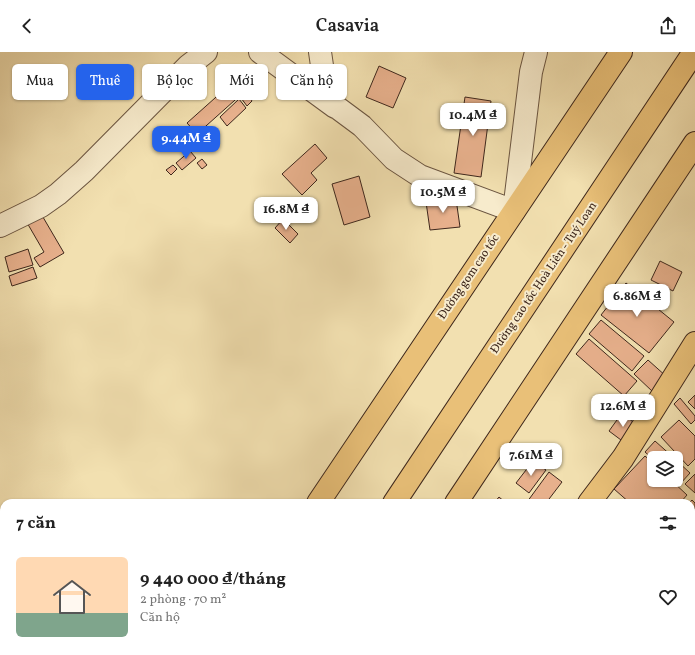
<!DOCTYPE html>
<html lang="vi">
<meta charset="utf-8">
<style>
:root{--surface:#fff;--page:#f2f2f2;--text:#222;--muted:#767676;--line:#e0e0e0;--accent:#2563eb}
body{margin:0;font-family:Vollkorn,serif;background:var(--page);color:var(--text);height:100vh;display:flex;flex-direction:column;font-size:15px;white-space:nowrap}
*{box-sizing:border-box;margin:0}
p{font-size:13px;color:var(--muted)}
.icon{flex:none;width:22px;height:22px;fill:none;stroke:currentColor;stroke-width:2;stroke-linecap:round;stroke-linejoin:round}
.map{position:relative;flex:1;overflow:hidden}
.drawer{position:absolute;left:0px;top:447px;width:695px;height:156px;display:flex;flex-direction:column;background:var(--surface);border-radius:12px 12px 0 0;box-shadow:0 1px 3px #0004}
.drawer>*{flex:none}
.guide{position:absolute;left:12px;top:12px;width:400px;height:36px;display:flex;gap:8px}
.controls{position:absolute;left:647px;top:399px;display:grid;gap:8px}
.controls a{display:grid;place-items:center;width:36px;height:36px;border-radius:6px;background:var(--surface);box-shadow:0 1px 3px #0004;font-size:20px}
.price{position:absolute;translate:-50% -34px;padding:0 9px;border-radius:8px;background:#fff;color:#222;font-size:13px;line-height:26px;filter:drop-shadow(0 1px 2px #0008)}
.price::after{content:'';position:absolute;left:50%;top:24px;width:12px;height:9px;margin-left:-6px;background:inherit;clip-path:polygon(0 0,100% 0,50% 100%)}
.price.on{background:var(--accent);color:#fff}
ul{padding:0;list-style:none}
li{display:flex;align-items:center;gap:12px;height:100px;padding:0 16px}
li+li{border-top:1px solid var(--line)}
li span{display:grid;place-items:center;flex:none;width:112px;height:80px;border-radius:6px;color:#555}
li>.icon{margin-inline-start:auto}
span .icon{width:48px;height:48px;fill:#fffc;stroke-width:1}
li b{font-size:17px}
h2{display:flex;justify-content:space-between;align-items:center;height:48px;padding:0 16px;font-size:17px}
.pill{padding:0 14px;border-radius:6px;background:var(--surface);box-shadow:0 1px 3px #0004;font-size:14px;line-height:36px}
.pill.on{background:var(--accent);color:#fff}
header{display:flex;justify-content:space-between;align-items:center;height:52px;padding:0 16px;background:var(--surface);font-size:18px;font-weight:600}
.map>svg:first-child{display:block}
.building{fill:#e7b08c;stroke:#3e271c}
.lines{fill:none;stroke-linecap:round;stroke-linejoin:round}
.minor-casing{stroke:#6b5541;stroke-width:24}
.major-casing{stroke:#3e271c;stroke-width:24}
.highway-casing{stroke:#3e271c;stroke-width:24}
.minor{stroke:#f7ebcc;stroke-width:22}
.major{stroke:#e9c078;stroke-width:22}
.highway{stroke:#e9c078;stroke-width:22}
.labels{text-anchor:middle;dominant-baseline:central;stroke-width:4;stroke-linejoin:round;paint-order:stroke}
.street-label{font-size:12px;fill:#3e271c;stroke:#f7ebcc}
</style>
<header><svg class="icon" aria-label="back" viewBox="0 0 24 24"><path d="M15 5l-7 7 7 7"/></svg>Casavia<svg class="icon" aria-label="share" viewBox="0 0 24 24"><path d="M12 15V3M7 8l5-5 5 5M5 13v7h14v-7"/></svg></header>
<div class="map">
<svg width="695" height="603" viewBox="0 0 695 603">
<rect width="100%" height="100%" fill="#f2e0b0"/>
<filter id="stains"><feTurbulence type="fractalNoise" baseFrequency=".005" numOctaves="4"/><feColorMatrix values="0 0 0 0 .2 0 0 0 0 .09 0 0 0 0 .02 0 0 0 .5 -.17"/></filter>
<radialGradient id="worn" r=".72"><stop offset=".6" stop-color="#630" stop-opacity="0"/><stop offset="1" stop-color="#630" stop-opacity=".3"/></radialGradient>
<path class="building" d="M379,14l27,12 -13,30 -27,-11z
M243,21l9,10 -8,7 -9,-10z
M234,29l10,11 -47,42 -10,-11z
M247,41l5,8 -5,5 -6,-8z
M465,45l26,4 -10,76 -27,-4z
M239,47l7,9 -19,18 -7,-9z
M315,92l12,14 -16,15 6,7 -15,15 -20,-21z
M190,99l6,7 -14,12 -6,-7z
M202,107l5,6 -5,4 -5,-6z
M173,113l4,4 -6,6 -5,-5z
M359,124l11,41 -26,8 -12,-41z
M456,147l4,28 -30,3 -4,-28z
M40,160l24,41 -24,14 -6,-9 10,-6 -18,-31z
M283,167l15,15 -8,9 -15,-15z
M28,197l5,16 -24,7 -4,-15z
M660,209l22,11 -9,19 -22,-11z
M33,215l4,11 -25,8 -3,-10z
M626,231l48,39 -25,31 -48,-38z
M601,268l43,36 -12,15 -43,-37z
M589,287l48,42 -13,15 -48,-42z
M648,308l19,17 -14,15 -19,-18z
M695,343v14l-7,-7z
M680,346l15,18v4l-4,4 -17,-20z
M622,361l16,13 -13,17 -16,-12z
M679,368l16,16v23l-7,7 -27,-29z
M655,389l19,17h-20v2l-9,-8z
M645,404l9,8v16h17l16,15 -7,8h-50l-16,-14z
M676,408l14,13 -10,11 -4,-4z
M533,409l13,9 -17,23 -13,-10z
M549,420l13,10 -16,21h-18l-1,-1z
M695,422v19l-10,-9z
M499,445l7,6h-12z
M622,447l4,4h-8z
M692,448l3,3v28l-4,-3v-25h-2z
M527,599h38l-3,4h-30z
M567,599h12l2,2 -3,2h-14z
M661,599h25l1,4h-24z"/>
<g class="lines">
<defs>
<path id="minor" d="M260,0l75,55
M320,0l7,48 35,26 32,33 26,17 94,35 17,-139 5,-20
M0,174l41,-20 17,-12 26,-23 104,-105 18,-14
M691,580l4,1
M514,599l5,4
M604,603l7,-4"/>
<path id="major" d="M318,451l303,-451
M589,451l34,-45 72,-115
M216,603l2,-4
M474,603l3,-4"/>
<path id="highway" d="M394,451l300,-451
M456,451l239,-360
M293,603l3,-4
M355,603l3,-4"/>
</defs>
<use href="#minor" class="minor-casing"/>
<use href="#major" class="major-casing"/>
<use href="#highway" class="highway-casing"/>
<use href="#minor" class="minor"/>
<use href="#major" class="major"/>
<use href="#highway" class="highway"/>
</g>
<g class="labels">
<g class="street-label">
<text transform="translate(469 225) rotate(-56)">Đường gom cao tốc</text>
<text transform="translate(544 226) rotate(-56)">Đường cao tốc Hoà Liên - Tuý Loan</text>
</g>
</g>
<rect width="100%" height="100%" filter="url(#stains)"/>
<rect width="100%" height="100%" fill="url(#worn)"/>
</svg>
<div class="controls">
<a><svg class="icon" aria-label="layers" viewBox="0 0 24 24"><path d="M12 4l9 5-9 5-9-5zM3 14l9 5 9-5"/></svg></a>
</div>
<b class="price" style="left:473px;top:85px">10.4M ₫</b>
<b class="price on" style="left:186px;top:108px">9.44M ₫</b>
<b class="price" style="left:443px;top:162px">10.5M ₫</b>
<b class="price" style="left:286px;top:179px">16.8M ₫</b>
<b class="price" style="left:637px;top:266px">6.86M ₫</b>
<b class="price" style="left:623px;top:376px">12.6M ₫</b>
<b class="price" style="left:531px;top:425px">7.61M ₫</b>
<div class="guide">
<a class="pill">Mua</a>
<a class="pill on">Thuê</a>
<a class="pill">Bộ lọc</a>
<a class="pill">Mới</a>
<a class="pill">Căn hộ</a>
</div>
<section class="drawer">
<h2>7 căn<svg class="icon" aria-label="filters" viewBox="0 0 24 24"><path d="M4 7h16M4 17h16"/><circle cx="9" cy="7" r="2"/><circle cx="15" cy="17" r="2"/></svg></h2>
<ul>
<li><span style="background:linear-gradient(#ffd9b3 70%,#7fa58c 0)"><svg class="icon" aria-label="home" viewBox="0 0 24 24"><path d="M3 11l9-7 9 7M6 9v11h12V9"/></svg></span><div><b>9 440 000 ₫/tháng</b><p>2 phòng · 70 m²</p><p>Căn hộ</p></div><svg class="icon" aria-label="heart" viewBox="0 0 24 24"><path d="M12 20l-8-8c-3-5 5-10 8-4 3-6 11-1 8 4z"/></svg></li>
</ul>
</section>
</div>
